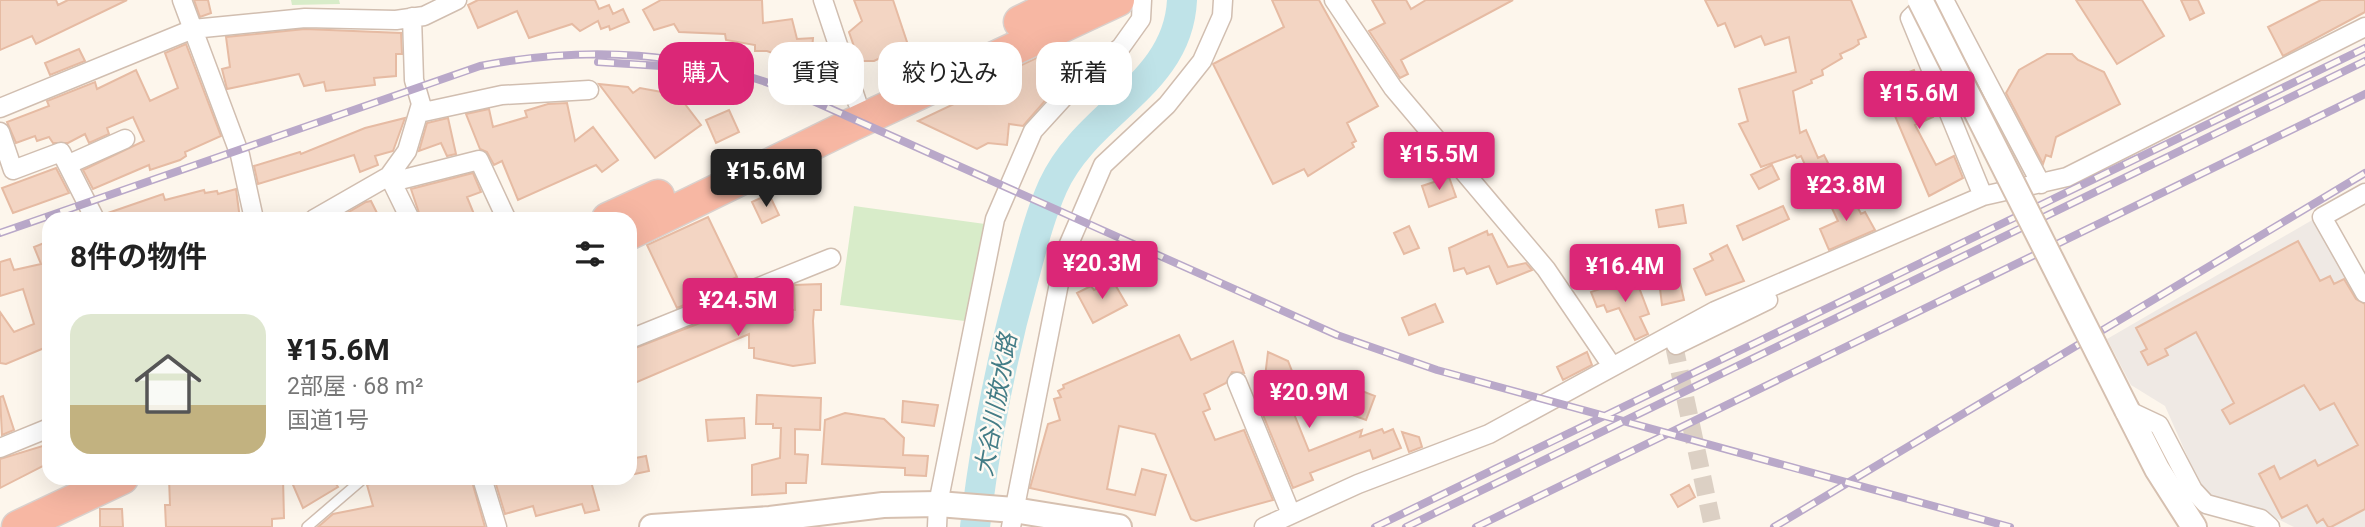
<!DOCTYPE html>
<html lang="ja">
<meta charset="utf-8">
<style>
:root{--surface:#fff;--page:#f2f2f2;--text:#222;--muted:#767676;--accent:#db2777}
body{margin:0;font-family:Roboto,"Noto Sans JP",sans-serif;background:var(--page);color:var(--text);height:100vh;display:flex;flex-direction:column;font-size:26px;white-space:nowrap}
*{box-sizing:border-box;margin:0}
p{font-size:23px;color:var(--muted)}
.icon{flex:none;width:38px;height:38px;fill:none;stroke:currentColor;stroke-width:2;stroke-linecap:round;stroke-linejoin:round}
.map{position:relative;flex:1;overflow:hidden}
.side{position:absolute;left:42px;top:212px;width:595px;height:273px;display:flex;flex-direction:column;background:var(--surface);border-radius:21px;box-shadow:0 7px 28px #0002}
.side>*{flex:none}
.banner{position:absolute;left:658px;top:42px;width:665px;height:63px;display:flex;gap:14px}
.price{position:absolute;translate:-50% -60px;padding:0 16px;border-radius:7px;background:var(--accent);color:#fff;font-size:23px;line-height:46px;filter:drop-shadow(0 2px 4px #0008)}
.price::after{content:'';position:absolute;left:50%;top:42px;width:21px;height:16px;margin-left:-10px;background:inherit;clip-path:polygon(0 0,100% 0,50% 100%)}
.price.active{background:#222;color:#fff}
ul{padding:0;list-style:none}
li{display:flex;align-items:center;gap:21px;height:175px;padding:0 28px}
li span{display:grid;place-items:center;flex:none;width:196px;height:140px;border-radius:21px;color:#555}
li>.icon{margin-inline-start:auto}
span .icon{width:84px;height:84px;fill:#fffc;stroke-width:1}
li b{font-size:30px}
h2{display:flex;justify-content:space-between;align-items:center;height:84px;padding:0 28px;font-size:30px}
.tag{padding:0 24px;border-radius:21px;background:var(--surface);box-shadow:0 7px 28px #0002;font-size:24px;line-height:63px}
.tag.active{background:var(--accent);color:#fff}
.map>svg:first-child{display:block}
.industrial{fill:#efe9e4}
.green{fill:#d8ecc9}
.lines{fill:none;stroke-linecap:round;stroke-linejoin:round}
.river{stroke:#bfe3e8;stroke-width:30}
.building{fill:#f3d5c3;stroke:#e6bba3;stroke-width:2}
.street-tunnel{stroke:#dcd0c4;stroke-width:18;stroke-dasharray:18 9;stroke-linecap:butt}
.lane-casing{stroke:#d1beb0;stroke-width:12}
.street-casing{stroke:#d1beb0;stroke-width:21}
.secondary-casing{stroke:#d6c0b0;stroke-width:28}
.highway-casing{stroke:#dad1cd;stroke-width:35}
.lane{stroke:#fff;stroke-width:9}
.street{stroke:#fff;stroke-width:18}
.secondary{stroke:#fff;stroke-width:24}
.highway{stroke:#f7b7a3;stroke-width:32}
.rail-casing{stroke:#b9a8c9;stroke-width:8}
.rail{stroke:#fffaf3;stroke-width:5;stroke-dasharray:16;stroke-linecap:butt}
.secondary-bridge-casing{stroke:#d6c0b0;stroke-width:28;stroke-linecap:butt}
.secondary-bridge{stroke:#fff;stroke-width:24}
.labels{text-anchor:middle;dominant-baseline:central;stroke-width:5;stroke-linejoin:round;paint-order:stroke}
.water-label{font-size:24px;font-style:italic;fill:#437c86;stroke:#fffaf3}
</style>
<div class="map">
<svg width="2365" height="527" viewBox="0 0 2365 527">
<rect width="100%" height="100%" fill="#fdf6ec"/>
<path class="industrial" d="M2314,219l51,91v217h-71l-31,-15 -59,-18 -39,-88 -34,-21 -24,-46z"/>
<path class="green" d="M291,0h48l1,4 -48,1z
M854,206l131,18 -13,98 -132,-17z"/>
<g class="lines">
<path class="river" d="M975,527c10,-84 26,-168 49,-250 8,-30 16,-62 29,-91 34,-75 125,-100 129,-186"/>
</g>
<path class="building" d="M0,0h56l2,5 10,-5h59l-91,44 -4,-8 -32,14z
M194,0h14l3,13 -11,4z
M478,0h117l4,9 10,-4 4,9 10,-5 6,13 -19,8 -1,-4 -8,3 -3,-8 -18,10 -8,-7 -43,14 -12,-27 -39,17 -10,-23z
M661,0h101l1,23 29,-4 5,20 16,-1 -2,25 -8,1 -36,-13h-12v-6l-29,-5 -1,-6 -46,-2 -5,-8 -20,6 -11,-20z
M854,0h39l15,45 -34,16h-15l-10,-29 13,-11z
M1272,0h47l59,106 -31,17 9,18 -4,2 2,4 -46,29 -4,-7 -31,15 -60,-120 71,-37z
M1372,0h34l5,9 15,-9h87l-112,60 7,14 -8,4 -31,-47 16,-8z
M1705,0h146l15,37 -8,3 1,4 -6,4 -13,6 2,4 -20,12 1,5 -12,5 1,3 -19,8 7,42 6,-3 12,28 6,-3 6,12 -6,2 2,4 -14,7 -11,-24 -4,2 -2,-3 -34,12 -22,-43 9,-3 -9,-32 57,-17 -7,-35 -24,8 -4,-9 -26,11 -10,-24 -7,3z
M2076,0h66l22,36 -47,28z
M2181,0h17l6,13 -14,7z
M2321,0h44v12l-82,44 -15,-29z
M305,29l96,4 1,21h-6v22l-22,2 1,7 -49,6 -2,-9 -20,4 -5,-12 -72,15 -5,-20 8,-2 -4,-30z
M186,44l35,92 -36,16 1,4 -6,4 -30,10 -1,-5 -56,24 -10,-19 61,-29 -11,-24 -26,11 2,6 -20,9 -4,-9 -17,9h-15l-4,-6 -12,4 -2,-5 -19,7 -9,-21 42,-16 -2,-5 48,-19 2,7 39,-19 14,31 28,-13 -13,-35z
M79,49l6,12 -35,14 -5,-12z
M1045,54l13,32 -35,40 -14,-2 -2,21 -19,-2 -11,6 -59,-28 57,-27 -2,-6z
M2047,54h25l6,6 26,12 16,32 -64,33 -5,20 -5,-2 -3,9 -37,-71 13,-23z
M1914,70l19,47 -18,8 21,40 18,-9 9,22 -34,18 -48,-113z
M599,84l29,3 5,6 7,-5 38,7 23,30 -46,33z
M567,103l8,38 18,-14 25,33 -16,12 -6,-7 -78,35 -16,-39 -8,4 -7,-13 -7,-3 -14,-35 23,-5 4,18 34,-10 -2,-6 23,-7z
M729,110l10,22 -23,11 -10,-23z
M405,118l-12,33 -18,5 3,9 -18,7 -6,-17 -96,29 -4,-18 46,-14 1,2 64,-26z
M448,118l8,36 -9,2 -6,-13 -22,8 8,-28z
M1772,165l7,14 -20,10 -8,-14z
M56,168l13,25 -56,20 -11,-25z
M473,173l8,19 -14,5 9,22h-55l-10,-30z
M1449,177l7,20 -27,10 -7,-21z
M236,189l4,30h-134l-1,-5 58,-20 2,6 39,-10 1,3 12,-2 1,3z
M1850,192l11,22 4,-2 10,18 -46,20 -9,-21 18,-8 -9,-19z
M769,194l10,21 -17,8 -10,-21z
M371,201l9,18h-43l29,-17z
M1683,205l3,18 -27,4 -3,-17z
M1783,206l6,13 -46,21 -6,-14z
M708,217l29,60 -16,7 2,5 -46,19 -30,-63z
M1409,226l10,22 -15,6 -10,-21z
M1487,231l1,4 4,-1 16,33 18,-4 6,7 -35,14 -8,-18 -22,8 -3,-6 -10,3 -5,-23z
M49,241v105l-43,18 -6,-1v-51l14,20 20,-8 -11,-35 -23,7v-34l10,-3 4,11 27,-6 -7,-17z
M2298,241l22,40 10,-5 4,8 10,-5 12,20 9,5v205l-34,18h-3l-5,-8 -6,4 -10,-18 -25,13 -23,-44 15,-8 6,13 35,-19 3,6 40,-21 -24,-42 -14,7 -16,-25 -74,39 -8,-14 12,-7 -38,-71 -31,17 3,6 -20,10 -7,-13 6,-3 -11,-21z
M1727,245l17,36 -38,14 -12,-26 19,-9 -3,-6z
M1677,269l7,31 -22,5 -4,-33z
M1635,277l14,37 -9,3 8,17 -13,6 -16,-32 -12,4 -3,-7 -7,2 -6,-15z
M1113,281l14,24 -34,18 -16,-30 14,-7 3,4z
M821,284v26h-7l-1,11 2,42 -22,3 -39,-8v-10h-5v-14l-119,51v-35l101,-39 2,5 43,3 3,-10 16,1 -1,-25z
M1435,304l8,18 -34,13 -7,-17z
M1179,335l12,25 42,-19 11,32 -12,-1 -6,11 -22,11 6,15 -7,3 12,28 29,-10 29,70 -77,21 -5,-2 -36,-85 -36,-8 -12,63 28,6 7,-26 24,6 -11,40 -125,-27 18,-64 12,-4 -6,-21 7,-2 -3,-6 6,-3 -1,-3z
M1268,352l20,9 11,28 -9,3 -6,-3 25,62 53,-21 -2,7 22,-8 2,4 9,-4 8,19 -28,11 -3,-9 -60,23 3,7 -20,8 -32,-78z
M1587,352l5,13 -29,15 -6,-13z
M1331,379l44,17 -9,24 -44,-16z
M757,395l64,3 -1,32 -25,-1v25l13,1 -2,28h-20v10l-34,2v-30l28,-7 1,-30h-8v-4h-17z
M3,396l11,34 -12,5 -2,-38z
M903,401l35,4 -4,21 -32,-4z
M845,413l39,6 20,19 -1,17 25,1 -2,20 -21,-1v-7l-83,-4 3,-44z
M744,418l1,20 -37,3 -2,-21z
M1402,432l17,5 3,10 -13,5z
M49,444v19l-49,25v-29z
M646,456l3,15 -19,4v-16z
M169,478h114l1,40 -12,1v8h-106l-1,-22h5z
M290,478h42l6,9 -35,21z
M389,478h82l14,49h-167l15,-13 40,-8 -6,-21z
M494,478h96l9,32 -14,3 -3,-9 -46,12 -3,-10 -28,8z
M1689,485l6,12 -17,10 -7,-12z
M100,509h22l1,18h-23z"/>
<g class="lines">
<path class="street-tunnel" d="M1676,345l-1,5 38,177"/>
<defs>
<path id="lane" d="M307,527l57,-49"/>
<path id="street" d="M182,0l58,155 14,64
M823,0l34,102
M1334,0l59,88 153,181 66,97
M1929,0l-19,18 73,178
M1944,0l97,184
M0,108l193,-79 112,-11 91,2 28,-4 33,-16
M419,113l83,-18 87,-5
M0,132l13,38 48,-18 34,67
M69,164l56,-25
M389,176l21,43
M392,182l87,-22 27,58
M2365,193l-43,24 43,76
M314,219l75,-43 18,-25 14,-47 -7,-24 -2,-63
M630,339l201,-81
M1676,345l92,-45
M1237,382l54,132
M2127,410l32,15 34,65 13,14 55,15 9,8
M0,448l49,-20
M482,478l15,49
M937,527l1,-23 57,-285 38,-88 42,-46 46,-38 20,-28 1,-19
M1011,527l54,-274 38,-88 64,-60 35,-44 20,-45 1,-16
M1264,527l94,-43 131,-50 226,-123 268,-115 84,-19 298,-150"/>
<path id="secondary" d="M2127,410l30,59 37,58
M652,527l118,-8 113,-14 55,-1 76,6 105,17"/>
<path id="highway" d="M1020,22l45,-22
M608,219l50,-23
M630,233l221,-108 267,-125
M18,527l104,-49"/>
</defs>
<use href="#lane" class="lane-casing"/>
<use href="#street" class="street-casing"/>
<use href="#secondary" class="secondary-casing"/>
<use href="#highway" class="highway-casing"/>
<use href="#lane" class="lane"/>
<use href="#street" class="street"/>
<use href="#secondary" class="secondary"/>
<use href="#highway" class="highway"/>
<defs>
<path id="rail" d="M598,62l63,4
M0,233l480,-167c108,-21 210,-15 313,26l544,243 100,35 573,157
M1375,527l990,-479
M1406,527l959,-466
M1476,527l889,-433
M1774,527l591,-354"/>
</defs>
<use href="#rail" class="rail-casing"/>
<use href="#rail" class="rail"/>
<defs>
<path id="secondary-bridge" d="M1920,0l207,410"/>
</defs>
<use href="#secondary-bridge" class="secondary-bridge-casing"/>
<use href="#secondary-bridge" class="secondary-bridge"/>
</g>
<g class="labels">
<g class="water-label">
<text transform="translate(996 405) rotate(-80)">大谷川放水路</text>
</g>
</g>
</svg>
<b class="price" style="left:1919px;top:131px">¥15.6M</b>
<b class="price" style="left:1439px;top:192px">¥15.5M</b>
<b class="price active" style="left:766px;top:209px">¥15.6M</b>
<b class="price" style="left:1846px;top:223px">¥23.8M</b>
<b class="price" style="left:1102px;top:301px">¥20.3M</b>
<b class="price" style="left:1625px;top:304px">¥16.4M</b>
<b class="price" style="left:738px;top:338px">¥24.5M</b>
<b class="price" style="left:1309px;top:430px">¥20.9M</b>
<div class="banner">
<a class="tag active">購入</a>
<a class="tag">賃貸</a>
<a class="tag">絞り込み</a>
<a class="tag">新着</a>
</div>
<section class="side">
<h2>8件の物件<svg class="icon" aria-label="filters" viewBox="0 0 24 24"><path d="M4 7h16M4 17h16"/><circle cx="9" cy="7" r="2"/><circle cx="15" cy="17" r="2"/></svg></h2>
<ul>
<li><span style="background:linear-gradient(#dfe7d0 65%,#c2b280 0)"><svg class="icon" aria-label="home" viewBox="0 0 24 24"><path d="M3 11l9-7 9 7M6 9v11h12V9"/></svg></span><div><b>¥15.6M</b><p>2部屋 · 68 m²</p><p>国道1号</p></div></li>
</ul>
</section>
</div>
